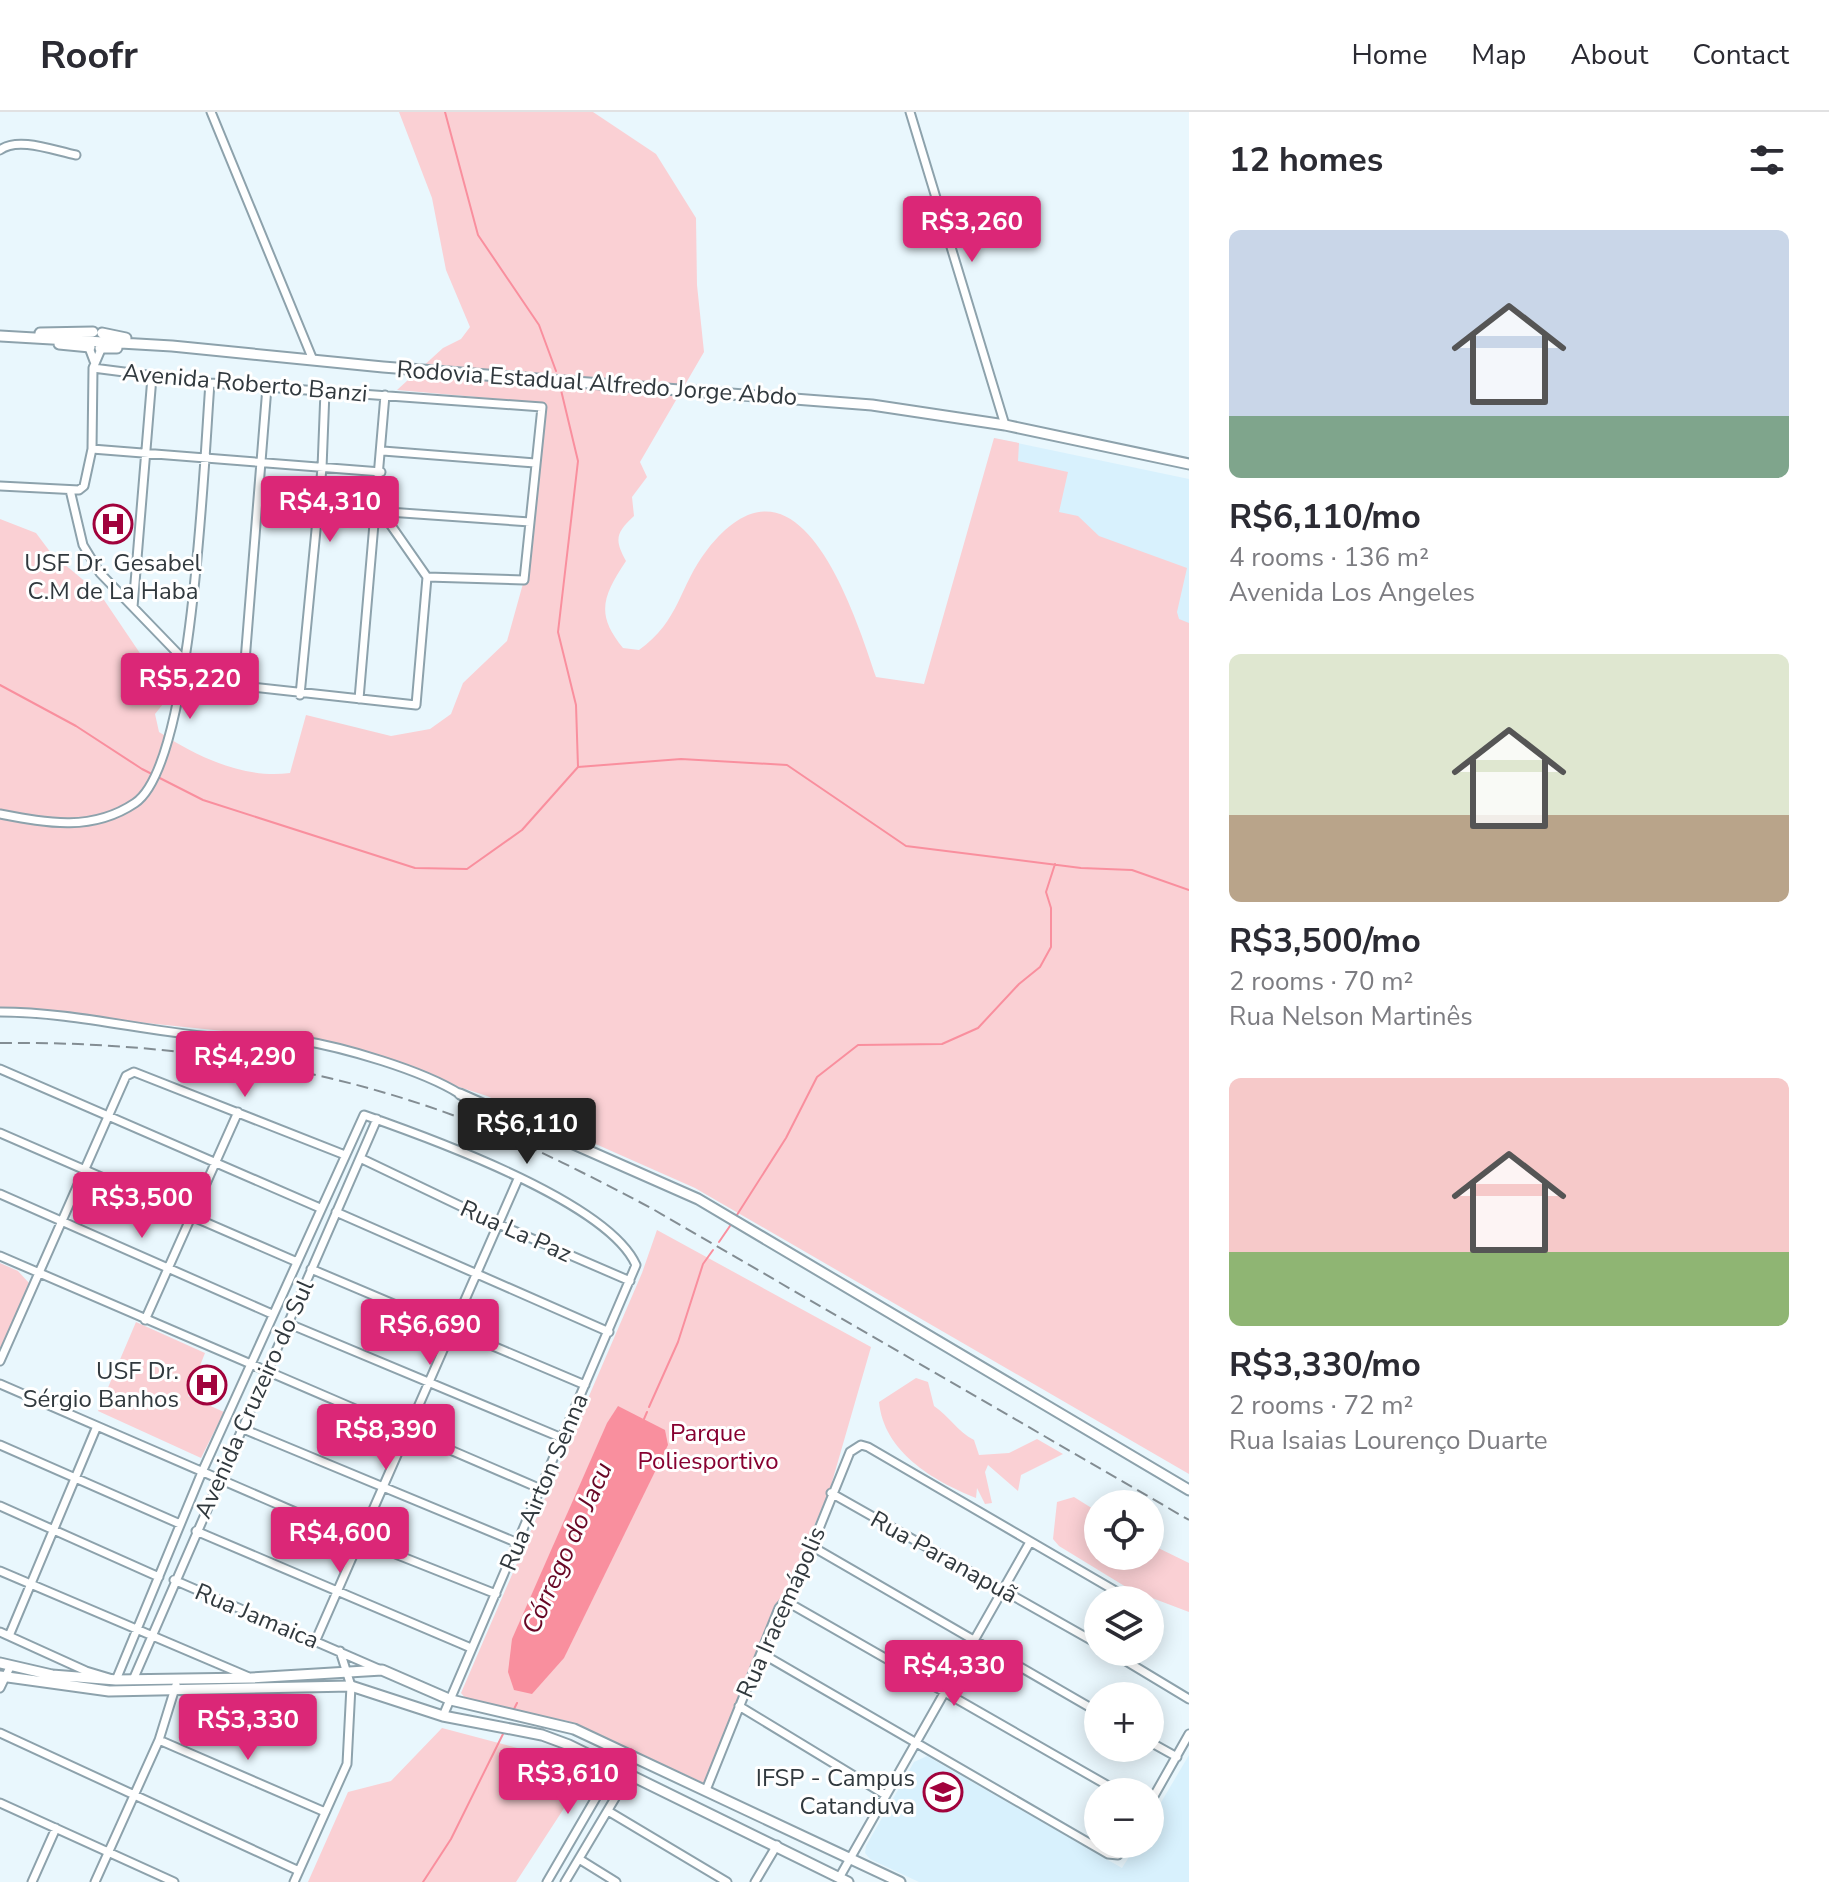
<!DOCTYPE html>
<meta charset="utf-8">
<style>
:root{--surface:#fff;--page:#f7f7f7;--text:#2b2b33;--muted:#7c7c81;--line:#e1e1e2;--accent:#db2777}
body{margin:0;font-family:"Nunito Sans",sans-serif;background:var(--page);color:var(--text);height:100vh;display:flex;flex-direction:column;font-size:30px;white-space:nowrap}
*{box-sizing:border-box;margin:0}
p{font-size:26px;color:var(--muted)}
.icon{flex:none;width:44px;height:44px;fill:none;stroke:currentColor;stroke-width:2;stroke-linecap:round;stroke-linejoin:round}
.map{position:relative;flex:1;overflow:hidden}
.drawer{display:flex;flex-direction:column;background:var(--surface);width:640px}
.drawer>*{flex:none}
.buttons{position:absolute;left:1084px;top:1378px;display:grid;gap:16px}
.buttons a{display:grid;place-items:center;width:80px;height:80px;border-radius:50%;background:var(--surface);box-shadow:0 4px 20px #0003;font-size:40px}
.price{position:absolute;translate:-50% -68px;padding:0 18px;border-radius:8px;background:var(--accent);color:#fff;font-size:26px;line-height:52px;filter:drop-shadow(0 2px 4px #0008)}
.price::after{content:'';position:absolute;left:50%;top:48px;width:24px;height:18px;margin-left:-12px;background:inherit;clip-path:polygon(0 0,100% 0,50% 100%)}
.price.current{background:#222;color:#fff}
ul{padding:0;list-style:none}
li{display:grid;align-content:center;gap:16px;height:424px;padding:0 40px}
li span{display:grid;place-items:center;height:248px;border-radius:12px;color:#555}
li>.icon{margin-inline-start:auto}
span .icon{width:144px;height:144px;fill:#fffc;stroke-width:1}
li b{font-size:34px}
h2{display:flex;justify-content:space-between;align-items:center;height:96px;padding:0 40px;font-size:34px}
header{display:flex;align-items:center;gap:48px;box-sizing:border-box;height:112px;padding:0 40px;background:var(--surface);border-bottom:2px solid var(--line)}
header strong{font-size:38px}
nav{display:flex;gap:44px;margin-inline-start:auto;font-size:28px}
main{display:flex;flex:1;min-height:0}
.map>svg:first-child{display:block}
.built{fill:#d8f1fd}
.green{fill:#fad0d4}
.water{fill:#f98f9e}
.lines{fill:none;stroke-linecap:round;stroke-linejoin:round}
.stream{stroke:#f98f9e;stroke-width:2}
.street-casing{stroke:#8da2ac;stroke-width:11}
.secondary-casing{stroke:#8da2ac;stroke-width:13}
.street{stroke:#fff;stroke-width:7}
.secondary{stroke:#fff;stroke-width:9}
.rail{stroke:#838d93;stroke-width:2;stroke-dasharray:12 6;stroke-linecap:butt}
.labels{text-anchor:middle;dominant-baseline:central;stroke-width:6;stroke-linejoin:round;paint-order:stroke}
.street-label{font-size:24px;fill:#31393e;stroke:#fff}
.poi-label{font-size:24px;fill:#31393e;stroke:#fff;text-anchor:end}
.park-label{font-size:24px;fill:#870030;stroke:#fff}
.water-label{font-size:26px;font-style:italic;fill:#680725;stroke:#fff}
</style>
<header>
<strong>Roofr</strong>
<nav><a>Home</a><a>Map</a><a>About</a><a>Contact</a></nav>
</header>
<main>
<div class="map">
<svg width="1189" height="1770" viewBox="0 0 1189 1770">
<rect width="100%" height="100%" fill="#e9f7fd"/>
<path class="built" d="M994,326l195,41v263z
M1189,1643v127h-270l-49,-23 -5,-6 1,-7 48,-84 13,-6 195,112 15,-24h13v-23z"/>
<path class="green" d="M399,0h194l63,42 40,64 1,67 7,67 -64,110 7,15 -15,20 2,19c-18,17 -20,23 -8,45 -23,35 -31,53 -3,87l16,2c41,-29 40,-64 68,-100 90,-115 146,58 169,127l48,7 70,-246 25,5 -1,18 50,11 -9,40 19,4 21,20 88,32 -10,44 2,7 10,4v851l-494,-286 -208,-92 -195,-63h-49l-243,-25v-489l36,14 15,20 49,41 54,80 18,19 -17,21 4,18c39,25 84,47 131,41l16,-58 85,21 39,-7 21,-15 12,-31 44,-42 17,-61 18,-173 -8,-5 -137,-12 46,-42 18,-9 9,-12 -24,-57 -14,-72z
M657,1118l214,117 -41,142 -126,294 -136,-62 -101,-21 -6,-7 181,-420z
M0,1151l18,8 11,12 -29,67z
M136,1210l69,31 -17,43 36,16 -23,46 -103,-47z
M916,1266l12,4 6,24c16,11 23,25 40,34l5,15 30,-2 28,-14 26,15 -42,21 -3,16 -30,-26 -3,7 7,31 -7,1 -8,-16 -1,10c-44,-18 -92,-46 -97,-96z
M1074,1385l24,15v44h52v-12l39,19v49l-58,-22 -72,-44 -6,-7 4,-37z
M442,1616l117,31 28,14 -71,109h-208l40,-90 43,-11z"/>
<path class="water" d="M618,1294l47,24 3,15 -104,213 -32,36 -18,-4 -6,-18 4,-33 95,-216z"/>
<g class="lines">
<path class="stream" d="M445,0l33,123 61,90 17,46
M561,278l17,71 -20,171 18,73 2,62
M0,573l76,41 66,43 61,31 212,68 52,1 55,-39 56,-63 103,-8 106,6 119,81 175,22 51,2 57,20
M735,1106l51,-80 31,-61 41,-32 84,-1 36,-16 41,-44 21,-17 11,-20v-39l-5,-16 9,-28
M719,1130l13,-19
M649,1295l29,-65 25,-78 10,-14
M644,1307l3,-7
M514,1597l3,-6
M423,1770l28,-43 52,-105"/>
<defs>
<path id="street" d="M211,0l102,248
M910,0l95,313
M0,38c18,-14 55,1 76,5
M88,233l6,16
M93,256l117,15 332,24 -18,173 -97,-3
M92,337l289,23
M383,339l152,12
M0,374l79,4 5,-4 8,-37 1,-81 9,-21
M70,378l13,55 17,28 85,88 58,25 173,19 11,-128
M374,399l156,11
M381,399l46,66
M133,495l19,-230
M243,574l24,-299
M300,583l22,-227 3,-77
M359,587l26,-304
M0,702c47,9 92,18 135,-11 58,-39 69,-344 75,-420
M0,900c76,0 150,21 225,26 24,2 49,-2 73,2 45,7 124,30 162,54
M0,957l320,139
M0,1021l297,129
M360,1046l136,65 134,58
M0,1082l272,120
M336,1100l273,120
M0,1144l541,233
M311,1157l274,116
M145,1208l93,-208
M287,1211l275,115
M0,1249l126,-285 8,-4 211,83
M0,1272l360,156 136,54
M241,1316l277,115
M0,1333l180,79
M831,1381l267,151
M0,1394l159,71
M196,1419l275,117
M813,1435l285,165
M0,1459l249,106
M174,1468l207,90
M789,1491l330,189
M0,1520l86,39 30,9 86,-208 162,-357c66,23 244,87 272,150l-193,451
M9,1524l88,-210
M315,1530l203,-463
M1111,1540l78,47
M761,1541l347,201 10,1 8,-11
M133,1568l244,-561
M0,1576l10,-21
M739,1594l145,88
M0,1621l299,138
M159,1628l166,72
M1150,1630l27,15
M706,1678l73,-182 5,-6 5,1 61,-151 11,-7 7,2 263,153
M0,1691l174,79
M1150,1691l39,-69
M608,1699l119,71
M579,1747l37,23
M839,1766l191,-336
M32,1770l24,-54
M95,1770l64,-142 17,-55
M294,1770l53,-118 4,-78 -11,-35
M547,1770l75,-129
M565,1770l65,-109
M755,1770l22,-37"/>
<path id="secondary" d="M40,221l53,-1
M102,221l24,5
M0,224l172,10 211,21 489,38 133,20 184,39
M59,232l31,3
M100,236h17
M460,982l238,105 491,291
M0,1551l52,12 64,5 135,-2 131,-8 69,30 123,29 326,153
M0,1564l109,15 242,-5 92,30 99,19 27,10 279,137"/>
</defs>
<use href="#street" class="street-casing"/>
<use href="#secondary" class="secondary-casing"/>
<use href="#street" class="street"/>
<use href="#secondary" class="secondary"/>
<path class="rail" d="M0,931c160,-2 327,22 476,81 60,24 118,54 175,84l538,312"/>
</g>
<defs>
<symbol id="hospital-ring" viewBox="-11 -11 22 22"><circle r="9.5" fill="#fff" stroke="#a1023c" stroke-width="1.5"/><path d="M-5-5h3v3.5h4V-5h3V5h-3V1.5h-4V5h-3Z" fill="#a1023c"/></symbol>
<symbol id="university-ring" viewBox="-11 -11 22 22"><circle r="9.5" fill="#fff" stroke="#a1023c" stroke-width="1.5"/><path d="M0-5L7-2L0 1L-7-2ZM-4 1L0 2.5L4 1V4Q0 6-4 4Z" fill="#a1023c"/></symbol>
</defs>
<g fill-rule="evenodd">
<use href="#hospital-ring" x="91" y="390" width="44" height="44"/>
<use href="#hospital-ring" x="185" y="1251" width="44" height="44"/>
<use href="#university-ring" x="921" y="1658" width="44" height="44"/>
</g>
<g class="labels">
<g class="street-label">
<text transform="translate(245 271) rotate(5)">Avenida Roberto Banzi</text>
<text transform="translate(597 271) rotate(4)">Rodovia Estadual Alfredo Jorge Abdo</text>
<text transform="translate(516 1119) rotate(24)">Rua La Paz</text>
<text transform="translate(254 1287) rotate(-66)">Avenida Cruzeiro do Sul</text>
<text transform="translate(544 1370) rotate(-67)">Rua Airton Senna</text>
<text transform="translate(944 1445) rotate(29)">Rua Paranapuã</text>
<text transform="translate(781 1500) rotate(-66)">Rua Iracemápolis</text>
<text transform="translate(257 1504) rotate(23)">Rua Jamaica</text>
</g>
<g class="poi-label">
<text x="113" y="451" text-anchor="middle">USF Dr. Gesabel<tspan x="113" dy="28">C.M de La Haba</tspan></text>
<text x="179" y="1259">USF Dr.<tspan x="179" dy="28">Sérgio Banhos</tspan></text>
<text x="915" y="1666">IFSP - Campus<tspan x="915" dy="28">Catanduva</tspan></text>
</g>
<g class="park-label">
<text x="708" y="1321">Parque<tspan x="708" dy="28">Poliesportivo</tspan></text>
</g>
<g class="water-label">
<text transform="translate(567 1436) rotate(-66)">Córrego do Jacu</text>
</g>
</g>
</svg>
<div class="buttons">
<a><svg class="icon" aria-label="locate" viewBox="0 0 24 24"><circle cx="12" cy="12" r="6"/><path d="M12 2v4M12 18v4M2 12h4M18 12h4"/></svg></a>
<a><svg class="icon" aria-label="layers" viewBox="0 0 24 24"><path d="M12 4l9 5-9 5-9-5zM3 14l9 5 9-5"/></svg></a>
<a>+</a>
<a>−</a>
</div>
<b class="price" style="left:972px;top:152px">R$3,260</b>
<b class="price" style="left:330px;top:432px">R$4,310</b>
<b class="price" style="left:190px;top:609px">R$5,220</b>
<b class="price" style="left:245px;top:987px">R$4,290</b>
<b class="price current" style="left:527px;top:1054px">R$6,110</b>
<b class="price" style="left:142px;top:1128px">R$3,500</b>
<b class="price" style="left:430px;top:1255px">R$6,690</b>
<b class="price" style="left:386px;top:1360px">R$8,390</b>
<b class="price" style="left:340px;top:1463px">R$4,600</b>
<b class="price" style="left:954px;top:1596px">R$4,330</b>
<b class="price" style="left:248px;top:1650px">R$3,330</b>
<b class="price" style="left:568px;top:1704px">R$3,610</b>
</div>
<section class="drawer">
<h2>12 homes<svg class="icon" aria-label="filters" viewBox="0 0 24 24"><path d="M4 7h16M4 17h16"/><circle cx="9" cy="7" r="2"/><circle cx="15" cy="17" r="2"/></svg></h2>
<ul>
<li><span style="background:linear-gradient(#c9d6e8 75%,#7fa58c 0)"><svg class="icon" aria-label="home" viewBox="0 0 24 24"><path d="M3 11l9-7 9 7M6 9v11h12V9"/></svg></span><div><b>R$6,110/mo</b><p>4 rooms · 136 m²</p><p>Avenida Los Angeles</p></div></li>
<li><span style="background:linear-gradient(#dfe7d0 65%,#b9a48a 0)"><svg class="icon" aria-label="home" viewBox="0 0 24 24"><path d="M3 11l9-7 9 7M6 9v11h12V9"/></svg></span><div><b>R$3,500/mo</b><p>2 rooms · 70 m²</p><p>Rua Nelson Martinês</p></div></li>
<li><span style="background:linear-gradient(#f6c9c9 70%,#8fb573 0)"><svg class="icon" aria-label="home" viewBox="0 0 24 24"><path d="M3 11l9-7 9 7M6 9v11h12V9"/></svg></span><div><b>R$3,330/mo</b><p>2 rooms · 72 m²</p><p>Rua Isaias Lourenço Duarte</p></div></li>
</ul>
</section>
</main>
